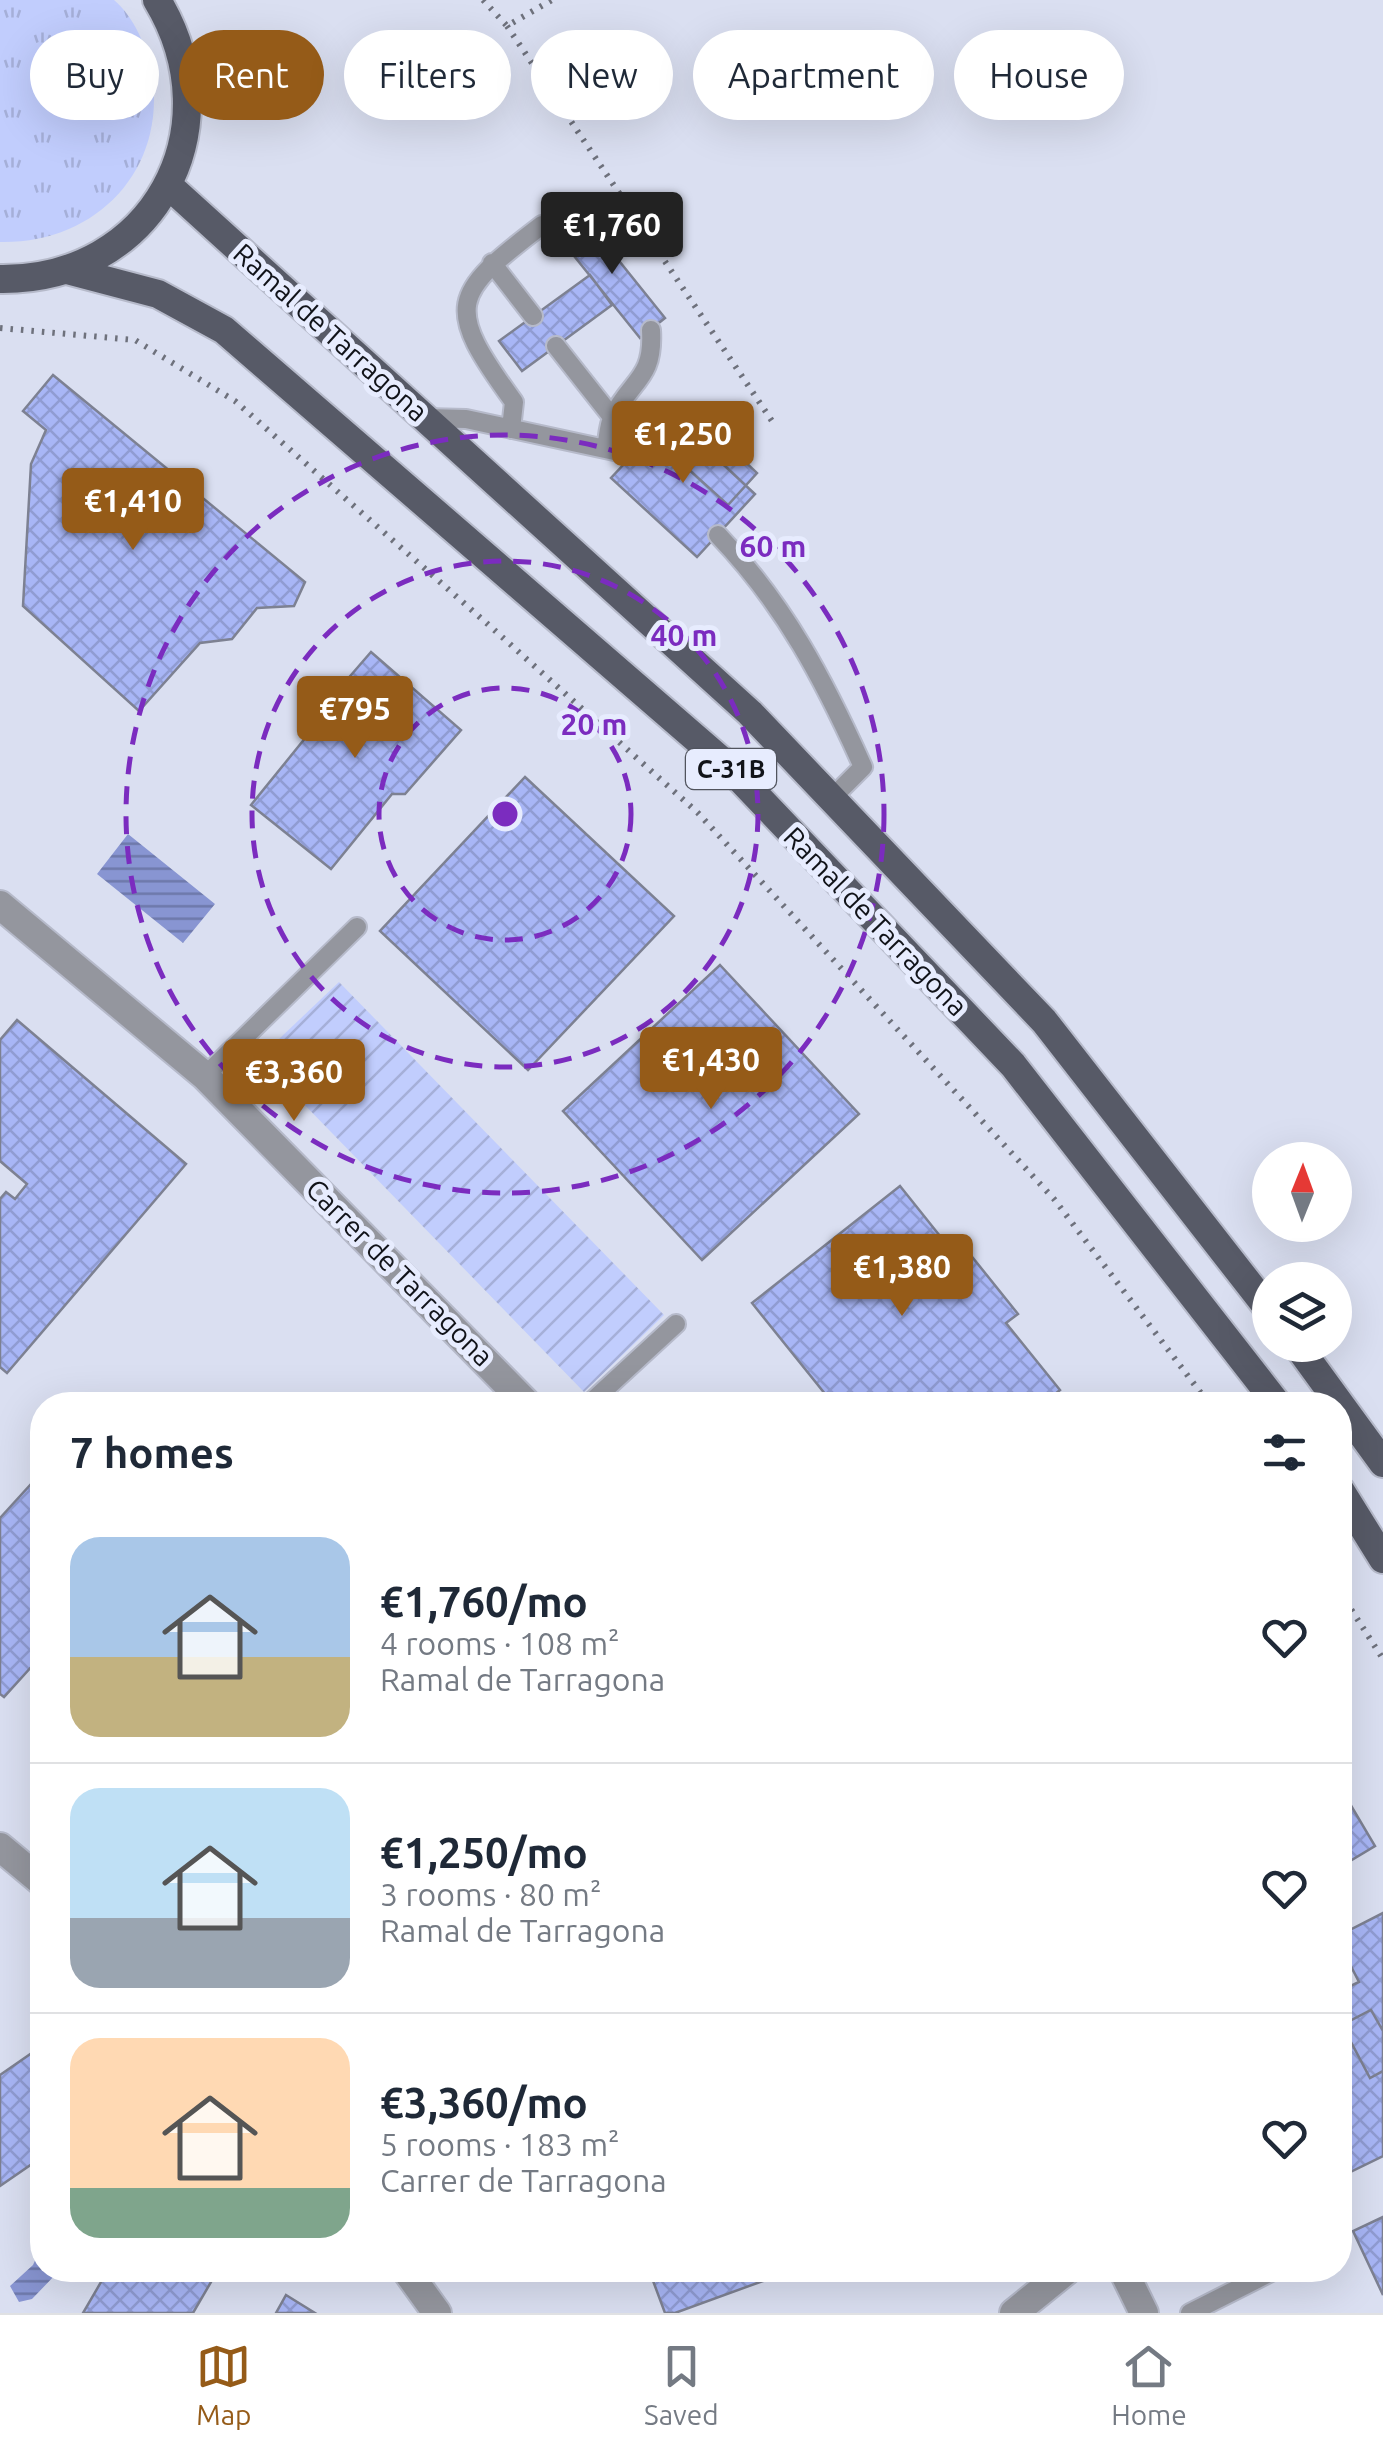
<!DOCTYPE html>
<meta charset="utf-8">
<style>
:root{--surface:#fff;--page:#f6f6f7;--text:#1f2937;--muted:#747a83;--line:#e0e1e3;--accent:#955b18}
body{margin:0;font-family:Ubuntu,sans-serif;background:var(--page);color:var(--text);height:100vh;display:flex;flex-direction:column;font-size:38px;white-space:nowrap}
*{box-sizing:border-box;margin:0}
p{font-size:32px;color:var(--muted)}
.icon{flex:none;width:55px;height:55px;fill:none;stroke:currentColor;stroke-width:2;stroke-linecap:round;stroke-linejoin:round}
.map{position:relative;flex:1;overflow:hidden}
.details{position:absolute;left:30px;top:1392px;width:1322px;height:890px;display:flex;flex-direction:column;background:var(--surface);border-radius:40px;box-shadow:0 10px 40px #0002}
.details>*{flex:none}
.banner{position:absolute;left:30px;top:30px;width:1325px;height:90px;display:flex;gap:20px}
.needle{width:65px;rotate:1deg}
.tools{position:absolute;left:1252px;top:1142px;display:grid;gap:20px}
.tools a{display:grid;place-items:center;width:100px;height:100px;border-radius:50%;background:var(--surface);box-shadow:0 10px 40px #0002;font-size:50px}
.price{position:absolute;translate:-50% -85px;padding:0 22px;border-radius:10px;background:var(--accent);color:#fff;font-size:32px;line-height:65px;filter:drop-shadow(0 2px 5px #0008)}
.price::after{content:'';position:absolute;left:50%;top:60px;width:30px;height:22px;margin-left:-15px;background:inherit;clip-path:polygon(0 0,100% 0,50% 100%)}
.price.active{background:#222;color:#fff}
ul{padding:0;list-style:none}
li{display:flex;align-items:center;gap:30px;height:250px;padding:0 40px}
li+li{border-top:2px solid var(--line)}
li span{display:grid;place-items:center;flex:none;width:280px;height:200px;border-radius:30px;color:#555}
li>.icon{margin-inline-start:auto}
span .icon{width:120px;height:120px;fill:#fffc;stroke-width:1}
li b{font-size:42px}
h2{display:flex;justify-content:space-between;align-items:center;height:120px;padding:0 40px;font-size:42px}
.pill{padding:0 35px;border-radius:45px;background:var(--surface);box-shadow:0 10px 40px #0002;font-size:35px;line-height:90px}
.pill.active{background:var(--accent);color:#fff}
.tabs{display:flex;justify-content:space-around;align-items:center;height:140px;border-top:2px solid var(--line);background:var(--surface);font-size:28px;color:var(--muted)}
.tabs a{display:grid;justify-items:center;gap:5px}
.tabs .active{color:var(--accent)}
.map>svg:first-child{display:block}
.park{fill:url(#park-tufts)}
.garden{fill:url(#garden-furrows)}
.water{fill:url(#water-rules)}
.building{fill:url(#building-cross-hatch);stroke:#7d8192;stroke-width:2.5}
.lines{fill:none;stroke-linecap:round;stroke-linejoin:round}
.service-casing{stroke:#b6baca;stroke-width:22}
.minor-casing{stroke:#b6baca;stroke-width:32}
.primary-casing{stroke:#b6baca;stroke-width:32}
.path{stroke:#6e717c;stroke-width:6;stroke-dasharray:2.5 8;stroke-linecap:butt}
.service{stroke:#94969e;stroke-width:18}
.minor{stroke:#94969e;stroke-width:28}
.primary{stroke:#575a67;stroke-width:28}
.ring{fill:none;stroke:#7b2cbf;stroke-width:5;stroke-dasharray:18 12}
.labels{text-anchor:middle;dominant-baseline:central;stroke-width:10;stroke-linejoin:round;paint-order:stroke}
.shield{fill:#e7ecfe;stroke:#51545e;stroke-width:2.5}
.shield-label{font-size:25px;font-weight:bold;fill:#111319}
.street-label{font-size:28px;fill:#111319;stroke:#e7ecfe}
.centre{fill:#7b2cbf;stroke:#e7ecfe;stroke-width:5}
.ring-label{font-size:30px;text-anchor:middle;font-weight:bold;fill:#7b2cbf;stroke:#e7ecfe;stroke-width:10;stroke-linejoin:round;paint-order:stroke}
</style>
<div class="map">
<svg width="1383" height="2313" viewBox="0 0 1383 2313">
<defs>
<pattern id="park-tufts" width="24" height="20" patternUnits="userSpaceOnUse" patternTransform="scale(2.5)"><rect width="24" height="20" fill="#c1cdfd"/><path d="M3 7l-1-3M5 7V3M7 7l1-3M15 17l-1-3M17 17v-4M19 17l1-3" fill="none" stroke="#a5afd8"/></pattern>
<pattern id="garden-furrows" width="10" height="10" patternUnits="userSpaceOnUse" patternTransform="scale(2.5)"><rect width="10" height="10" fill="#c1cdfd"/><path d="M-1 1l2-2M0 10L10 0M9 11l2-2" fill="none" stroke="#a5afd8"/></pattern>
<pattern id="water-rules" width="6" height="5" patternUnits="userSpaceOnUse" patternTransform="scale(2.5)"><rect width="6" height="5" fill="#8895d2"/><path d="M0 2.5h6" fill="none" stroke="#6e78aa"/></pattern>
<pattern id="building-cross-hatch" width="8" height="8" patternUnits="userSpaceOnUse" patternTransform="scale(2.5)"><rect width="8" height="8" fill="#a8b6f6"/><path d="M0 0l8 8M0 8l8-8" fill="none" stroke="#909cd2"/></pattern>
</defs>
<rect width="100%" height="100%" fill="#dadff1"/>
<path class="park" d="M0,0h114c21,18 33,48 38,74 15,97 -57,170 -152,168z"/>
<path class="garden" d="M339,982l325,333 -80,77 -325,-334z"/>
<path class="water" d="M128,834l87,70 -32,39 -86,-69z
M42,2245v25h18l-28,29 -13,3 -9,-16 23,-21z"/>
<path class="building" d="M583,216l82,102 -25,20 -82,-102z
M590,275l22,30 -90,66 -23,-30z
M53,375l252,207 -11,24 -37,2 -25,31 -32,4 -61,68 -116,-105 8,-142 15,-34 -23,-19z
M670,415l85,79 -58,63 -86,-79z
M697,416l60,57 -29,32 -62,-56z
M371,652l90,78 -56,64h-13l-61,75 -80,-64 64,-79 4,-14z
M525,777l149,139 -146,154 -148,-139z
M720,965l139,149 -157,146 -139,-149z
M17,1020l169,144 -179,209 -7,-6v-168l6,-7 9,7 12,-15 -27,-23v-121z
M900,1186l56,70 9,-8 53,66 -12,9 54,67 -18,15h-208l-82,-102z
M42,1472v183l-38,42 -4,-3v-176z
M1340,1787l35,59 -35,21z
M1383,1913v118l-12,-21 -29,15 28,53 13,-7v85l-43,21v-186l19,-9 -19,-37v-10z
M1371,2010l12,21v40l-13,7 -28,-53z
M42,2046v111l-42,29v-111z
M1383,2217v78l-30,-64z
M108,2270h110l-25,43h-110z
M649,2270h144l-118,43h-10z
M286,2295l29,18h-39z"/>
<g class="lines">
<defs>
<path id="service" d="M492,263l41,53
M556,346l56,71
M425,418l41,1 167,36
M511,429l3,-27c-70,-96 -64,-107 28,-177
M606,449c2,-10 2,-24 7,-33 19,-37 41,-37 38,-86
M718,535c67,70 106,145 145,232l-32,32
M205,1076l152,-149
M588,1405l88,-81
M1190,2313l85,-43"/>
<path id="minor" d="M0,905l205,171 323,329
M0,1847l42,35
M406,2270l31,43
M1123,2270l21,43
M1014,2313l53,-43"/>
<path id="primary" d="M168,185l582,528 294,308 226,290
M67,270l91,24 66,36 505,437 284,298 265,340
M0,279c153,2 235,-150 157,-279
M1297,1345l86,118
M1340,1490l43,69"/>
</defs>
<use href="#service" class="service-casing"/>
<use href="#minor" class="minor-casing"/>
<use href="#primary" class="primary-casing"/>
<path class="path" d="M483,0l24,26 45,-26
M507,26l267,398
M0,328l135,12 100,61 256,226 207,186 356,386 156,206
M1340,1592l43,67"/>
<use href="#service" class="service"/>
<use href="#minor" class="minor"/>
<use href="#primary" class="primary"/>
</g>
<g class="ring">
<circle cx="505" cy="814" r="126"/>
<circle cx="505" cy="814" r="253"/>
<circle cx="505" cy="814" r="379"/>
</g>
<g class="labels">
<rect class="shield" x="686" y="749" width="90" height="40" rx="8"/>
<g class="shield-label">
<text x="731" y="769">C-31B</text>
</g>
<g class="street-label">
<text transform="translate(331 332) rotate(42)">Ramal de Tarragona</text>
<text transform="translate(876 921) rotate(46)">Ramal de Tarragona</text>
<text transform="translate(400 1272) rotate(45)">Carrer de Tarragona</text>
</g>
</g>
<circle cx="505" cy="814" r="15" class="centre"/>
<g class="ring-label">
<text x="773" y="557">60 m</text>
<text x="684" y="646">40 m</text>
<text x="594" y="735">20 m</text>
</g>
</svg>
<div class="tools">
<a><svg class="needle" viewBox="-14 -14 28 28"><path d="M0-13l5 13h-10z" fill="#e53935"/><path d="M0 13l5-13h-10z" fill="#747a83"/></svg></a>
<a><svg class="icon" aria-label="layers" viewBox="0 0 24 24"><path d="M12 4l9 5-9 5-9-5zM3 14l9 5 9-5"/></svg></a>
</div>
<b class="price active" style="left:612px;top:277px">€1,760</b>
<b class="price" style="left:683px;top:486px">€1,250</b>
<b class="price" style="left:133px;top:553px">€1,410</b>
<b class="price" style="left:355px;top:761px">€795</b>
<b class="price" style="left:711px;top:1112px">€1,430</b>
<b class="price" style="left:294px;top:1124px">€3,360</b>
<b class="price" style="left:902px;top:1319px">€1,380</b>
<div class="banner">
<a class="pill">Buy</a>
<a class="pill active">Rent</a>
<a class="pill">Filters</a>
<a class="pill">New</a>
<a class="pill">Apartment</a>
<a class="pill">House</a>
</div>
<section class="details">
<h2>7 homes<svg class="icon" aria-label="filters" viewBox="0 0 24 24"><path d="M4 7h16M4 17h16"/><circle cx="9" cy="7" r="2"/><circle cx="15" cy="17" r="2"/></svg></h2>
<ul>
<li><span style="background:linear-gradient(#a9c7e8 60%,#c2b280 0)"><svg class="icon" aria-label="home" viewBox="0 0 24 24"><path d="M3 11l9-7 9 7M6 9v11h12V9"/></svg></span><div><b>€1,760/mo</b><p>4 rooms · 108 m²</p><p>Ramal de Tarragona</p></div><svg class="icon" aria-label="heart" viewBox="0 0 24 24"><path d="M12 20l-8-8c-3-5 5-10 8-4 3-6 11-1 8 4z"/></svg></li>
<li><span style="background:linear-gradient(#bfe0f5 65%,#9aa5b1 0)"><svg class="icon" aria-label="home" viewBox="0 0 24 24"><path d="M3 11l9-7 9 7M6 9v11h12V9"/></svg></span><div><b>€1,250/mo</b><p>3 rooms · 80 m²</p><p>Ramal de Tarragona</p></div><svg class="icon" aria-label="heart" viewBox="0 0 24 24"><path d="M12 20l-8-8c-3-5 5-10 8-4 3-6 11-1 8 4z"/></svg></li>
<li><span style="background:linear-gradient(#ffd9b3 75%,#7fa58c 0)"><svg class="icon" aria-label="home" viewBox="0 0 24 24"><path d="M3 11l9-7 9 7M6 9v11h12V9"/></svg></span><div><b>€3,360/mo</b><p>5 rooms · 183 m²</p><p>Carrer de Tarragona</p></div><svg class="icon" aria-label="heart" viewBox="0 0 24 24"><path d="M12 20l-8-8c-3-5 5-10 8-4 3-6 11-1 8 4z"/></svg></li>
</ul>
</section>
</div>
<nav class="tabs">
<a class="active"><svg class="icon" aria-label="map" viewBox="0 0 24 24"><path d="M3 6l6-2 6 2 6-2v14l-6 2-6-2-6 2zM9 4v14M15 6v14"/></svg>Map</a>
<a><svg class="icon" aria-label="saved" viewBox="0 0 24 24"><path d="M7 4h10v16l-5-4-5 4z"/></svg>Saved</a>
<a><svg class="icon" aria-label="home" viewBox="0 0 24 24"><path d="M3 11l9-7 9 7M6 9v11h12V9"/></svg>Home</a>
</nav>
